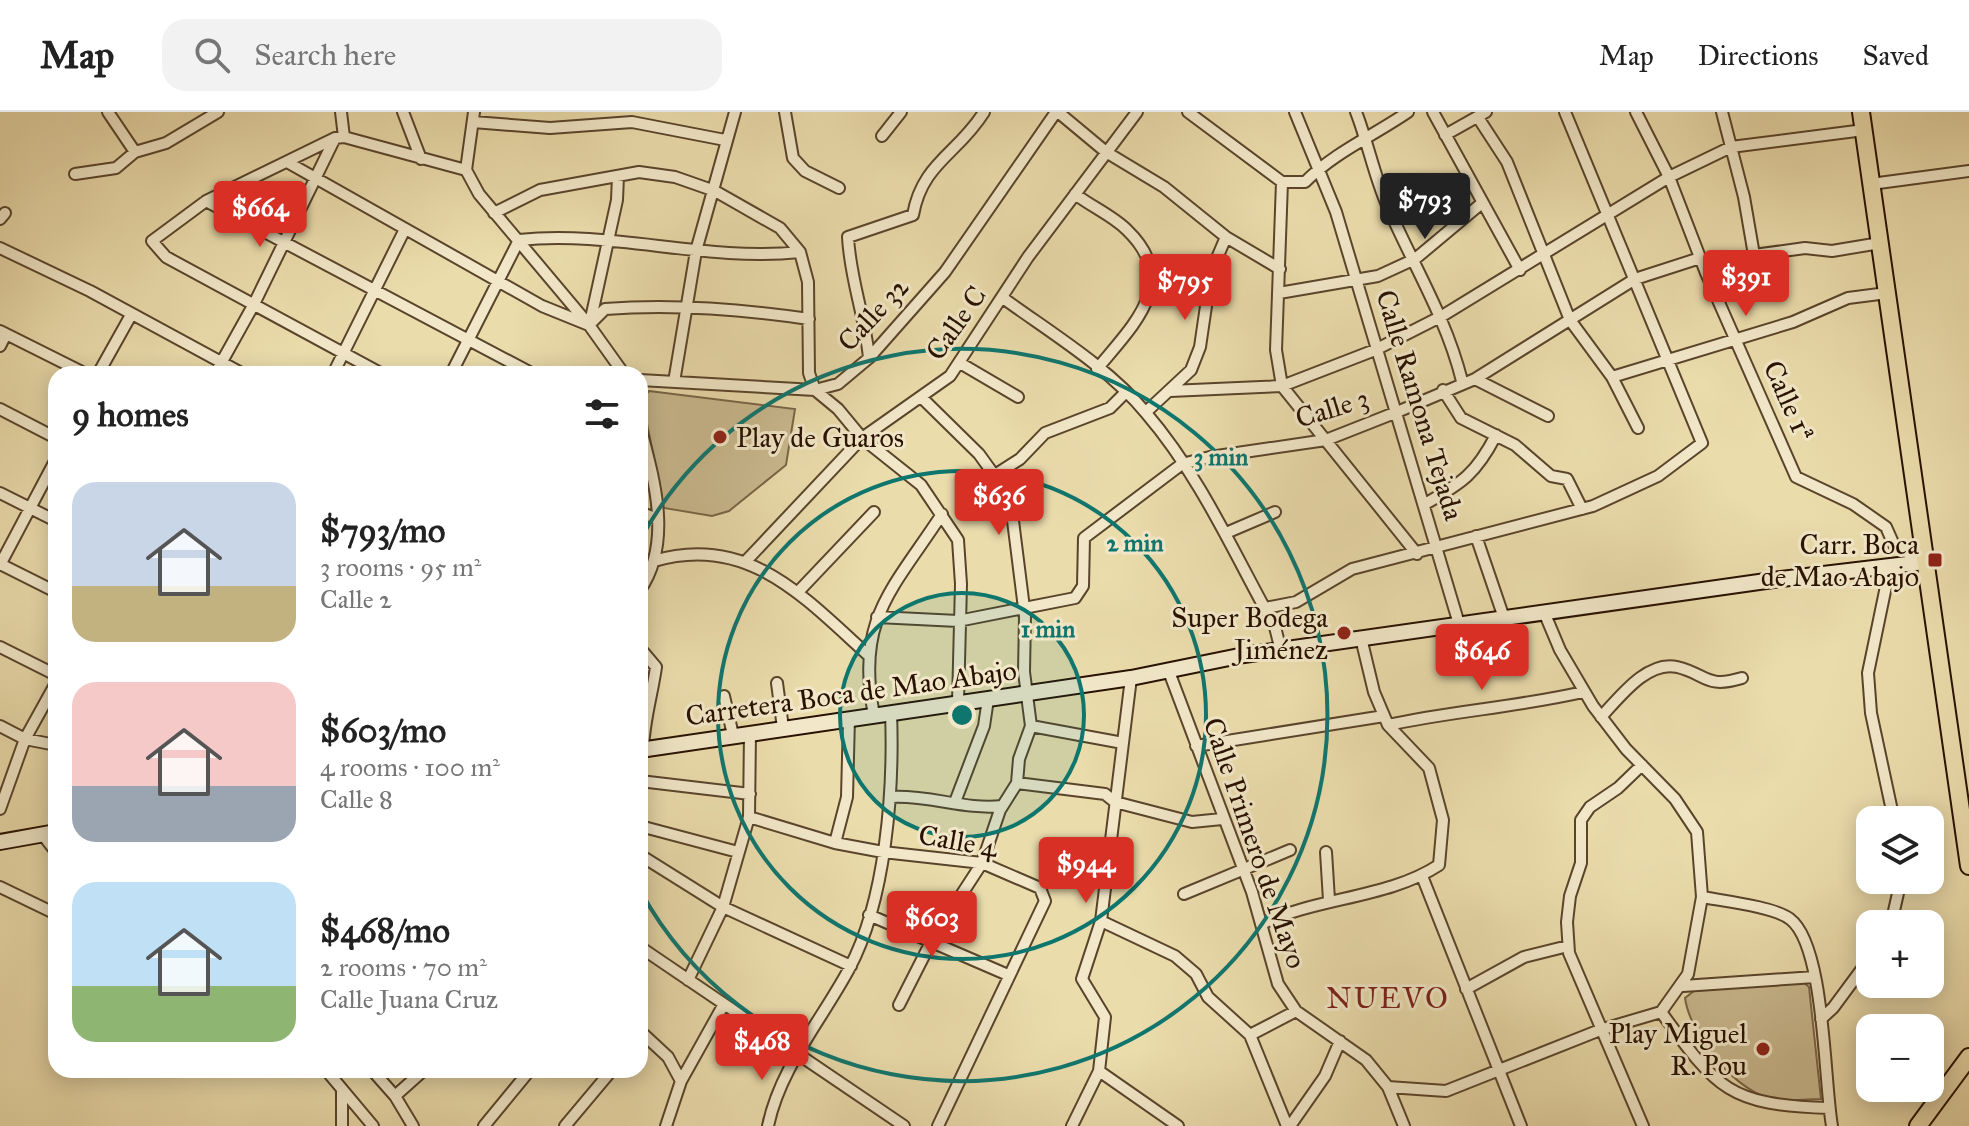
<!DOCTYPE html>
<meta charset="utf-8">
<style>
:root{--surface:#fff;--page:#f2f2f2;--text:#222;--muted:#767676;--line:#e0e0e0;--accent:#d93025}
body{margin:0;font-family:"IM FELL Great Primer",serif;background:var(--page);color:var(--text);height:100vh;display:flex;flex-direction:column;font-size:30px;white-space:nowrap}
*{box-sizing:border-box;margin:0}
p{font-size:26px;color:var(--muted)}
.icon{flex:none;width:44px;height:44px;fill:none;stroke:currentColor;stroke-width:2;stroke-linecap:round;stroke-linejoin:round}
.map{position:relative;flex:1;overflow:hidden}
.sheet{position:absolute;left:48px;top:254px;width:600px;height:712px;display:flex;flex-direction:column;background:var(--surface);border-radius:24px;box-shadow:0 4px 20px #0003}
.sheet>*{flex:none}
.controls{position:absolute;left:1856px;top:694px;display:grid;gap:16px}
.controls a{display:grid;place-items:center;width:88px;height:88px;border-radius:16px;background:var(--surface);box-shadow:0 4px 20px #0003;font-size:40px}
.price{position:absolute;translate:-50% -68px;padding:0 18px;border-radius:8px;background:var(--accent);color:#fff;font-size:26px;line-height:52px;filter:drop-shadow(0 2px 4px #0008)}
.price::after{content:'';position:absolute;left:50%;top:48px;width:24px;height:18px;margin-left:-12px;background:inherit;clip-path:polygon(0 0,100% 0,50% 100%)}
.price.active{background:#222;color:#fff}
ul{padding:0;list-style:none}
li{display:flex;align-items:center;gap:24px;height:200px;padding:0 24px}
li span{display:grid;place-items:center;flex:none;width:224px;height:160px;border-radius:24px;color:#555}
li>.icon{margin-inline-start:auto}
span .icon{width:96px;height:96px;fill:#fffc;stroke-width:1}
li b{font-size:34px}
h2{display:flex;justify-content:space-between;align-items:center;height:96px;padding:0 24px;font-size:34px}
header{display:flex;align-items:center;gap:48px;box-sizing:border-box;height:112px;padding:0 40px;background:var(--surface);border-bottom:2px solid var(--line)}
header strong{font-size:38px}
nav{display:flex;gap:44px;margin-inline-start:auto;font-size:28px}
.search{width:560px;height:72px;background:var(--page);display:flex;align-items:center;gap:20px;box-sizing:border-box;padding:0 28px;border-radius:24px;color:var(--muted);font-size:30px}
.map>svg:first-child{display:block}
.green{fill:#cab98f;stroke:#796548;stroke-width:2}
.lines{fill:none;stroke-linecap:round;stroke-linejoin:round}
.street-casing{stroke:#59442b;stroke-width:14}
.secondary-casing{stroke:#281100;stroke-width:18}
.primary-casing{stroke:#281100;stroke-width:20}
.street{stroke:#f2e8c9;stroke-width:10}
.secondary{stroke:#f2e8c9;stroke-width:14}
.primary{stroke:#ebdcac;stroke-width:16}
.ring{fill:none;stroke:#0f766e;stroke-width:4}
.poi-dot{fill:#8f2418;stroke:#f2e8c9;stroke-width:3}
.labels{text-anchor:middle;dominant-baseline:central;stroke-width:6;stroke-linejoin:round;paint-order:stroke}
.street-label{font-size:28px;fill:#281100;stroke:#f2e8c9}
.poi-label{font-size:28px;fill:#281100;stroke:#f2e8c9;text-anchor:end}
.neighbourhood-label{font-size:30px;letter-spacing:2px;fill:#7a1f14;stroke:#f2e8c9}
.centre{fill:#0f766e;stroke:#f2e8c9;stroke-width:4}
.ring-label{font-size:24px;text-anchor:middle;font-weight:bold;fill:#0f766e;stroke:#f2e8c9;stroke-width:6;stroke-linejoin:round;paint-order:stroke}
</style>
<header>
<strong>Map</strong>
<div class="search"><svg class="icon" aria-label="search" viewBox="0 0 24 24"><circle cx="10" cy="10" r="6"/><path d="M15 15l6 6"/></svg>Search here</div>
<nav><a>Map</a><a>Directions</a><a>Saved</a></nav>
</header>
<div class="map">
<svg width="1969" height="1014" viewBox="0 0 1969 1014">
<rect width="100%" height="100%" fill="#ebdcac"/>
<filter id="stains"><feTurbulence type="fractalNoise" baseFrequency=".0025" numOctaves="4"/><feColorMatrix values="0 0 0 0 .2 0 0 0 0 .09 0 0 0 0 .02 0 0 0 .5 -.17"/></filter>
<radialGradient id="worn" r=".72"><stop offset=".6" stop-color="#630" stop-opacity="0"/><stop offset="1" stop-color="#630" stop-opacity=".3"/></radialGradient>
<path class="green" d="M649,279l146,18 -9,56 -57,46 -17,5 -48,-8 -22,-109z
M1802,869l7,6 12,112c-15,0 -30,2 -44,1 -40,-5 -87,-65 -92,-102l9,-7z"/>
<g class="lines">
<defs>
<path id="street" d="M108,0l27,40
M341,0l3,25
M403,0l18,47
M474,0l-8,58 13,24 110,131 35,49
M785,0l8,46 12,13 34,17
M1058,0l48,40 58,35 62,50 54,32
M1188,0l94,70h23c30,-30 68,-46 103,-70
M1295,0l41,100 123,412
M1356,0c12,31 18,63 31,93 26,60 59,112 75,176
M1433,0l87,158
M1636,0l33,65 37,96 90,204 57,27 33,23 8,18 30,17
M1722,0l22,85 10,58
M1479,7l28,43 63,158 42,57 26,51
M473,10l77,6 82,-6 93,18
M1445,23l41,-23
M882,24l19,-24
M287,50l255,144 47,19
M75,62l41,-6 19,-16 31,-9 52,-31
M1282,70l-6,168 6,36 135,168
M1871,72l98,-13
M1075,82c17,13 38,22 52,36 54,52 6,95 -30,139
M206,89l327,173
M494,101l46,-23 99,-18 36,5 40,14 65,37 20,24 8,30 1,91 6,17 23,19 24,29 59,47 37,55 3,44 -3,118
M0,107l5,-6
M0,136l90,43 153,83
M1706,161l48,-18 51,-7 27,3 48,-8
M1279,181l99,-17 37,-17 67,-56
M1003,186c48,35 105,69 143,115 55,64 88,141 129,214l6,24
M590,211l27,-123 1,-24
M589,213l16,-16c69,-5 136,0 204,10
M0,219l86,43
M0,234l6,-12
M869,246c-4,-42 -19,-79 -21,-121l65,-22c9,-52 45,-61 71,-103
M960,251l58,34
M98,262l33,-59
M215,262l39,-70 81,-166
M333,262l72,-145
M382,262l-216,-117 -14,-16 54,-40 129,-63 9,-1 122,33
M451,262l68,-134c94,-10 185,22 281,12
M1612,265l181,-55 55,-24 39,-5
M1475,267l73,37
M640,268l175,10 23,-6 31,-26 76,-86 111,-160
M674,270l22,-131 39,-139
M1443,278l18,28 54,27 36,31 16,3 15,30
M1170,279l112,-5 93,-36 67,-34 227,-139 62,-30 133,-17
M0,297l56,29
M1146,300l45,-42 9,-23 11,-75 15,-35
M640,314c14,53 33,116 0,164
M995,363l25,-16 25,-26 65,-25 15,-15
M0,381l56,28
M1425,392c37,-21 51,-30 71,-69
M640,400l17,7
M1226,421l49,-21
M1476,424l28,82
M654,449c93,-28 150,36 213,93
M746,449l116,-123 88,-62 78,-119 109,-145
M0,452l56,28
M0,453l56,-106
M1890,455l-22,106 3,40 23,107
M798,480l76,-80
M1265,496l31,-6 56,-33 241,-63 65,-30 44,-33 -137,-331
M877,505l81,4 117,-23 8,-12 1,-48 98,-74 28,-7 116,-17 71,-28 78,-33 160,-100 65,-21
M0,535l56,28
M640,536l16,19c-4,28 -12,53 -13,82
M1168,557l84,223 26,92 18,27 70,49 22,27 16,39
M777,571l6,45
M724,584l9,39
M874,603c-19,-96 19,-126 68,-201
M1601,605c18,-19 46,-57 76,-50 30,7 28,22 65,11
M1388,613c64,-14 130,-18 195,-33
M0,614l25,13 31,6
M1031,614l92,17
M1196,634l188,-30
M1642,653l-24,23 -28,19 -9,13v43l-11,33 -3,26 2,31 74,173
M640,669l110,13
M1017,671l88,11 10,8 77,20 30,-3
M892,685c38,-2 73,13 110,9
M955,690l29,-76 4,-27
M0,697l25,-70 31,-56
M749,705l86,26 48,9 99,11 58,25 5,13 -107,225
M640,714l98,26
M42,722l14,18
M835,731l12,-46 2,-79
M1326,740l3,48
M640,743l83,52 128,59
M1422,764l99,250
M0,775l56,27
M1184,782l106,-44
M1702,785c21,4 73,10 88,22 35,26 34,162 42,207
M869,803l139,60
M1101,809l74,35 21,18 12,23 42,38 37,91
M1261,812c58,-27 128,-26 178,-59l4,-45 -14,-52 -41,-43 -14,-33 -13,-54
M1891,812l10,-44
M640,835l264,179
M688,868l35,-73 26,-90 1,-84
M1683,874l132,-9
M1466,877l58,-32 44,-11
M899,893l33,-65 50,-77 18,-53 17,-27 2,-24 12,-33 -7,-54 1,-56 -15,-119 -31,-43 -57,-56
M1661,900c57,78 68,93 168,96
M1821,907l12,-11 37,-50
M640,919l28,26 13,24
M1250,923l46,-24
M326,958l47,56
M372,958l23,26 18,30
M1099,959l79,55
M1388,975l58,4 154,-61 61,-18 27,-38 14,-77 -5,-65 -22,-33 -49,-50 -33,-43 -33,-56 -16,-38
M342,977v37
M395,984l29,-26
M484,1014l46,-56
M565,1014l47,-56
M666,1014l15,-45 43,-77
M768,1014c12,-58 53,-105 81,-157 37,-69 45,-179 42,-257
M1072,1014l27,-55 6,-54 -23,-38 19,-58 30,-243
M1290,1014l35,-50 15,-35"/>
<path id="secondary" d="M640,638l491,-72 113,-23 529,-75 151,-18
M0,730l56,-10"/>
<path id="primary" d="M1861,0l108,754
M1918,1014l51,-69"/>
</defs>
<use href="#street" class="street-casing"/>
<use href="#secondary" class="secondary-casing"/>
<use href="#primary" class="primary-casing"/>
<use href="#street" class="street"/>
<use href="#secondary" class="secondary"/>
<use href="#primary" class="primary"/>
</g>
<circle cx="962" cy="603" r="122" fill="#0f766e" fill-opacity=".12"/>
<g class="ring">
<circle cx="962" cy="603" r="122"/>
<circle cx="962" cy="603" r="244"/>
<path d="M640 428A366 366 0 1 1 640 778"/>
</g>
<g class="poi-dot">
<circle cx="720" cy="325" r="8"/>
<rect x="1927" y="440" width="16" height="16" rx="4"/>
<circle cx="1344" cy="521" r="8"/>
<circle cx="1763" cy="937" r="8"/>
</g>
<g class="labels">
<g class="street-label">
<text transform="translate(873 202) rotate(-47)">Calle 32</text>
<text transform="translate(956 211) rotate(-55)">Calle C</text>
<text transform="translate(1789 289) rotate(66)">Calle 1ª</text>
<text transform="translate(1420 293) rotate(73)">Calle Ramona Tejada</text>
<text transform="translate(1332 296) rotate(-17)">Calle 3</text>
<text transform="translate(851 581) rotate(-8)">Carretera Boca de Mao Abajo</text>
<text transform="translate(958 729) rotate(10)">Calle 4</text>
<text transform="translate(1255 731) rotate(71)">Calle Primero de Mayo</text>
</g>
<g class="poi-label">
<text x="736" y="325" text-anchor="start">Play de Guaros</text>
<text x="1919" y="432">Carr. Boca<tspan x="1919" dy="32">de Mao Abajo</tspan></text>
<text x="1328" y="505">Super Bodega<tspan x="1328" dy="32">Jiménez</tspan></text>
<text x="1747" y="921">Play Miguel<tspan x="1747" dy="32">R. Pou</tspan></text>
</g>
<g class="neighbourhood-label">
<text x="1388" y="886">NUEVO</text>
</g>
</g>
<circle cx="962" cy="603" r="12" class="centre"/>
<g class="ring-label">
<text x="1221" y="353">3 min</text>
<text x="1135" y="439">2 min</text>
<text x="1048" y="525">1 min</text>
</g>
<rect width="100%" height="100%" filter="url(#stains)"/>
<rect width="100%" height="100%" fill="url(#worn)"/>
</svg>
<div class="controls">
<a><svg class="icon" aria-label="layers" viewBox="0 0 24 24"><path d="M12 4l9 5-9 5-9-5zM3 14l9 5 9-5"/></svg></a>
<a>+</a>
<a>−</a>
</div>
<b class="price active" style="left:1425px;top:129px">$793</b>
<b class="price" style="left:260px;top:137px">$664</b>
<b class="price" style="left:1746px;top:206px">$391</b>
<b class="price" style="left:1185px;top:210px">$795</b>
<b class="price" style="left:999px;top:425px">$636</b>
<b class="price" style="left:1482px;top:580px">$646</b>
<b class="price" style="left:1086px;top:793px">$944</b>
<b class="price" style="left:932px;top:847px">$603</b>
<b class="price" style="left:762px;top:970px">$468</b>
<section class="sheet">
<h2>9 homes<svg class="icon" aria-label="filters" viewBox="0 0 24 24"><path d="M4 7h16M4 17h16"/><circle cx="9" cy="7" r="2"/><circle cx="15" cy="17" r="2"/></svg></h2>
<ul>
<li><span style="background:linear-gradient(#c9d6e8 65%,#c2b280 0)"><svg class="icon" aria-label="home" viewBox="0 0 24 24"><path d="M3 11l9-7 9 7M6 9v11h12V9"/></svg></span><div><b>$793/mo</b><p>3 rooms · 95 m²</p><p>Calle 2</p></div></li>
<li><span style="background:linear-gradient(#f6c9c9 65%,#9aa5b1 0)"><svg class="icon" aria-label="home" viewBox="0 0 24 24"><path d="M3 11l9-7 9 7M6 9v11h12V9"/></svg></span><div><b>$603/mo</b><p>4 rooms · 100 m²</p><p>Calle 8</p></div></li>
<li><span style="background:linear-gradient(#bfe0f5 65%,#8fb573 0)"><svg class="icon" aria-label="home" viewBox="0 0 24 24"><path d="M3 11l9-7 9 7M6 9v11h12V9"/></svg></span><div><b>$468/mo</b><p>2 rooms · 70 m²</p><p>Calle Juana Cruz</p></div></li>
</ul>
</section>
</div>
